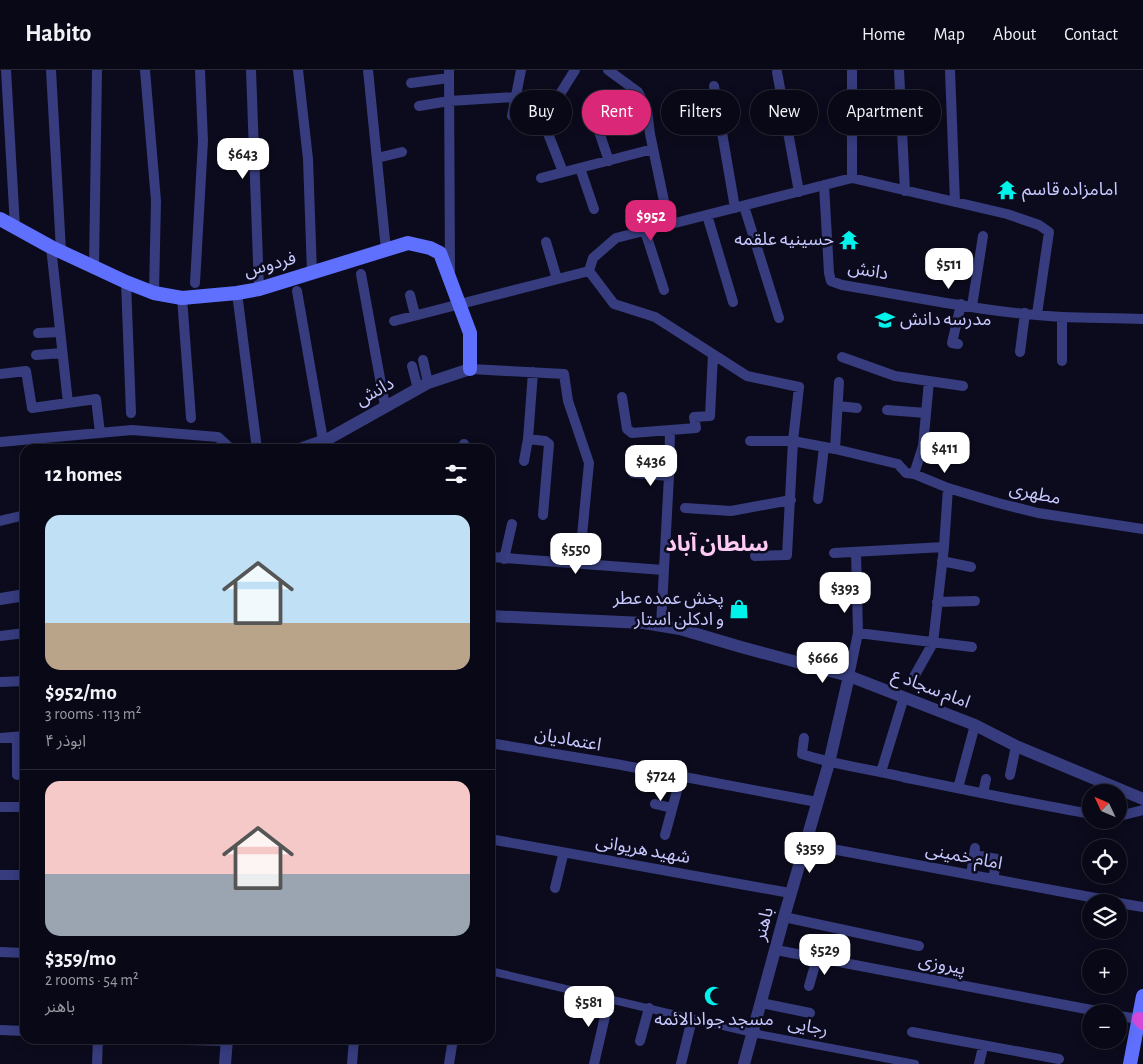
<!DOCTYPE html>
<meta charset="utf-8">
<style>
:root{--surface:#090816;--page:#171623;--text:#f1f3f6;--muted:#999aa1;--line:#292935;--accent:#db2777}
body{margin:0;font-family:"Alegreya Sans","Noto Sans Arabic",sans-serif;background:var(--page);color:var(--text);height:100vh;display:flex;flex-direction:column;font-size:19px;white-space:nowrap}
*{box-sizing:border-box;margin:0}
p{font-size:16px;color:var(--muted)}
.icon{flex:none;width:28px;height:28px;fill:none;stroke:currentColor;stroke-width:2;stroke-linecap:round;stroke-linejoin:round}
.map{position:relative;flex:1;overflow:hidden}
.panel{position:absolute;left:20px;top:374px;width:475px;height:600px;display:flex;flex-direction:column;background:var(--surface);border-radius:15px;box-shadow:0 2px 12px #0003,0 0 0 1px var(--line)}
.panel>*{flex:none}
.hud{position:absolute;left:510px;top:20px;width:475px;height:45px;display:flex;gap:10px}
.needle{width:32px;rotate:314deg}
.fabs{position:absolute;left:1082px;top:714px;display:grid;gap:10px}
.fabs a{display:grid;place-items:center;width:45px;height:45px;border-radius:50%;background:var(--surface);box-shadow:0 2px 12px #0003,0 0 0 1px var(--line);font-size:25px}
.price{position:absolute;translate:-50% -42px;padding:0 11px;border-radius:10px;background:#fff;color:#222;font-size:16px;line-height:32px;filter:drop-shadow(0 1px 2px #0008)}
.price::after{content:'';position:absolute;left:50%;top:30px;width:15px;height:11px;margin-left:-8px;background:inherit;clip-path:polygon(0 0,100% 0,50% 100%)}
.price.active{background:var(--accent);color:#fff}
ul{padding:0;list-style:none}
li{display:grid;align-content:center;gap:10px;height:265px;padding:0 25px}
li+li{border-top:1px solid var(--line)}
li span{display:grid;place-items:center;height:155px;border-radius:15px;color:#555}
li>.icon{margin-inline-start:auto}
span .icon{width:90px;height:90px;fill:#fffc;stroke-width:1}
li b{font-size:21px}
h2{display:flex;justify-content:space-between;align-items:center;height:60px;padding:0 25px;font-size:21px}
.tag{padding:0 18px;border-radius:22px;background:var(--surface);box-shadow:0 2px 12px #0003,0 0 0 1px var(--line);font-size:18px;line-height:45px}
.tag.active{background:var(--accent);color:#fff}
header{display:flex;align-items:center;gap:30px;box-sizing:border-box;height:70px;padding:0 25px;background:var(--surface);border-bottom:1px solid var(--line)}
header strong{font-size:24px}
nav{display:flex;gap:28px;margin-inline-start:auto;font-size:18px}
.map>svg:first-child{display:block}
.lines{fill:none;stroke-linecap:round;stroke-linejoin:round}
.pedestrian{stroke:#363c7d;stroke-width:8}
.minor{stroke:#363c7d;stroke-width:10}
.tertiary{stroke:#363c7d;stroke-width:12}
.secondary{stroke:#5f70ff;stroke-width:14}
.trunk{stroke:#d249da;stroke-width:14}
.labels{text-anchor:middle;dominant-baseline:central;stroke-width:5;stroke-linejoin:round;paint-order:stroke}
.poi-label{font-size:18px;fill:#c8c9ff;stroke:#0c0b1d;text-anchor:start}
.street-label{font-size:18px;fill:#c8c9ff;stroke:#0c0b1d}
.district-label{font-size:22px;font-weight:bold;fill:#ffcaf3;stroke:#0c0b1d}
</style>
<header>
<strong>Habito</strong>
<nav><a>Home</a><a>Map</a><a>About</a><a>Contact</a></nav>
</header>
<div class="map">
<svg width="1143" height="994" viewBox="0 0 1143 994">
<rect width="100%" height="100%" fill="#0c0b1d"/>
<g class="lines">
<path class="pedestrian" d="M490,901l263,62 162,31"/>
<path class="minor" d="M6,0l9,157
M51,0l10,181
M145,0l11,131 -2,92
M251,0l8,219
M298,0l10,89 4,114
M368,0l18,180
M449,0l1,204
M608,0l30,22 9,18 3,24 19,91
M852,0v108
M899,0l6,121
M950,0l5,132
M777,2l22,120
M411,13l38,-5
M714,16l21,122
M419,36l30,-5 67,-4
M550,40l25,-40
M512,46l9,-46
M595,50l14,41
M549,66l14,36
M377,88l25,-6
M580,98l14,41
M541,108l112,-29
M824,115l5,88 2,8 11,4c73,12 147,28 220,32 27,1 54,1 81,2
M744,136l35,112
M707,145l26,87
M645,161l19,59
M546,172l11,37
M51,177l17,156
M94,196l3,-196
M589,201l25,33 41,13 92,59 52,11 -6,54 -6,114 -32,1
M361,204l24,132
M126,212l5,131
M195,213l8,-142 -3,-71
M297,221l26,149
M237,223l20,156
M410,225l5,20
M182,228l9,120
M972,236l11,-70
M394,251l195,-50 4,-13 23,-20 236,-60 155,36 32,11 10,7 -12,82
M38,263l22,-1
M958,274l-6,-1 9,-39
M1020,282l5,-39
M36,285l26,-2
M842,287l53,19 68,10
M423,290l5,23
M1062,291v-44
M412,296l6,23
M470,299l94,5 4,27 21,62 -8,83
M0,304l26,-3 6,37 64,-9 4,34
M622,327l5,32 5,4 64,-5 -2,-11 16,-1 3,-62
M838,336l19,2
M887,340l39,3
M528,369l17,2 4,3 -6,71
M750,371h43l42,8 63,15 8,9 8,1 34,14 50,15 40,10 105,16
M0,372l132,-12 86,7 13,12
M464,379v-5
M835,379l4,-67
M524,391l4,-22 5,-67
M633,403l36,3
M914,404l9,-28 6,-65
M818,429l6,-52
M685,438l46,3 60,-11
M0,451l25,-6
M834,483l110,-6
M492,487l171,13
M504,489l8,-35
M942,491l29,6
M937,532l38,-1
M661,555l8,-149 1,-46
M858,563l114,14
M0,566l25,-3
M849,606l9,-43 -2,-81
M0,612l25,-1
M911,612l22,-39 11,-96 4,-59
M0,668l25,-2
M804,668l-2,16c33,11 67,15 101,23 63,13 125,26 188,37
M490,673l126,21 201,38
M881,702l23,-75
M17,705v-38
M1010,705l6,-29
M958,718l17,-63
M983,723l3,-14
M655,734l17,4
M0,737h25
M1119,746l24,-6
M665,765l16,-59
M490,769l300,54
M805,774l312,58
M974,785l23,4 -4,20
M0,805h25
M971,805l4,-27
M555,818l8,-33
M1119,833l24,4
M784,847l135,29
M776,880l326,62
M0,882l25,1
M809,916l8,-28
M761,933l49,10
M1119,946l20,3
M0,960l25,1
M912,962l147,27
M145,969l81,2
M640,971l9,-33
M97,994l1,-25
M352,994l2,-25
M449,994l4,-25
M594,994l15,-65
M681,994l11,-45
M979,994l4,-17"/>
<path class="tertiary" d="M300,379l28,-10 100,-56 42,-14
M0,529l25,-4
M490,546l154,7 36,6 61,18 108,29 126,49 41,21 127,53
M225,994l2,-25
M744,994l40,-147 45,-154 20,-87"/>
<path class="secondary" d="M0,149l51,28 75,35 28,11 28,5 55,-5 22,-4 149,-46 22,5 10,5 30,80v36
M1130,994l13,-68"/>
<path class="trunk" d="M1139,949l4,4"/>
</g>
<defs>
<symbol id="temple-bare" viewBox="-9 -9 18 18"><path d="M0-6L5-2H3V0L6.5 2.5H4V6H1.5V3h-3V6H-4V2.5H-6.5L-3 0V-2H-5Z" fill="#00f3eb" stroke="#0c0b1d" stroke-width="2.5" paint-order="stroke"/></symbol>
<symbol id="school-bare" viewBox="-9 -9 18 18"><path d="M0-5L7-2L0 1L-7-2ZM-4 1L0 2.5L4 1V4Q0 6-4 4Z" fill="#00f3eb" stroke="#0c0b1d" stroke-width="2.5" paint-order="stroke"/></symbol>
<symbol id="shop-bare" viewBox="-9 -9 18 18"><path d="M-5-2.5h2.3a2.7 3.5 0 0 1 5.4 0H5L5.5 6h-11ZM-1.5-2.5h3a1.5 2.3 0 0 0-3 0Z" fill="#00f3eb" stroke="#0c0b1d" stroke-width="2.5" paint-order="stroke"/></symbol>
<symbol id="mosque-bare" viewBox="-9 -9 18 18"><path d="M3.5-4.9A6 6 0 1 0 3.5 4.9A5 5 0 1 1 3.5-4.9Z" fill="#00f3eb" stroke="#0c0b1d" stroke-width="2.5" paint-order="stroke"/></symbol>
</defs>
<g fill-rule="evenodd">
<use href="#temple-bare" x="993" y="106" width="28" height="28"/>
<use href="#temple-bare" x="835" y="156" width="28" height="28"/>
<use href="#school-bare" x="871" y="236" width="28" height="28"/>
<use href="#shop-bare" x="725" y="525" width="28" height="28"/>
<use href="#mosque-bare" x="700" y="912" width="28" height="28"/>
</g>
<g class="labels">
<g class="poi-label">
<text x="1022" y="120">امامزاده قاسم</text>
<text x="834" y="170" text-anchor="end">حسینیه علقمه</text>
<text x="900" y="250">مدرسه دانش</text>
<text x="724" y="529" text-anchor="end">پخش عمده عطر<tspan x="724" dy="21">و ادکلن استار</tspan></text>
<text x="714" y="950" text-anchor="middle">مسجد جوادالائمه</text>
</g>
<g class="street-label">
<text transform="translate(270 195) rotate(-15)">فردوس</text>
<text transform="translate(868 201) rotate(10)">دانش</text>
<text transform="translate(375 322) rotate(-29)">دانش</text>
<text transform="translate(1035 424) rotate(12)">مطهری</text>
<text transform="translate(931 619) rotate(21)">امام سجاد ع</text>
<text transform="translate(568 670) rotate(10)">اعتمادیان</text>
<text transform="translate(643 780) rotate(10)">شهید هریوانی</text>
<text transform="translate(964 787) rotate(11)">امام خمینی</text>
<text transform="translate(764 854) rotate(-75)">باهنر</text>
<text transform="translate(942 895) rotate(11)">پیروزی</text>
<text transform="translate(808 957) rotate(11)">رجایی</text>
</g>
<g class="district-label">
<text x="717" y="474">سلطان آباد</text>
</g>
</g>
</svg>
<div class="fabs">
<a><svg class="needle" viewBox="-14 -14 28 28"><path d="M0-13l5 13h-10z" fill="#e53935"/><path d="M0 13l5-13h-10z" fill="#999aa1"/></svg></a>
<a><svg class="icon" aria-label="locate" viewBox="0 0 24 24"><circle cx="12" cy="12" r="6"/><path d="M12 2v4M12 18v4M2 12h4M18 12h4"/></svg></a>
<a><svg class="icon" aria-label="layers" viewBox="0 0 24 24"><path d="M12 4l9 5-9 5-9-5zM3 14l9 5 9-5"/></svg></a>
<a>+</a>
<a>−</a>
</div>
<b class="price" style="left:243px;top:110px">$643</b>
<b class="price active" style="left:651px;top:172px">$952</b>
<b class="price" style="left:949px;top:220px">$511</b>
<b class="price" style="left:945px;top:404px">$411</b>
<b class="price" style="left:651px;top:417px">$436</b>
<b class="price" style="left:576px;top:505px">$550</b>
<b class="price" style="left:845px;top:544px">$393</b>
<b class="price" style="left:823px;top:614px">$666</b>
<b class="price" style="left:661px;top:732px">$724</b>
<b class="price" style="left:810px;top:804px">$359</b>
<b class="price" style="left:825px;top:906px">$529</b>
<b class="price" style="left:589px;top:958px">$581</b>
<div class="hud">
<a class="tag">Buy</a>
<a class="tag active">Rent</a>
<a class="tag">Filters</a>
<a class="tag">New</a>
<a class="tag">Apartment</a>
</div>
<section class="panel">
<h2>12 homes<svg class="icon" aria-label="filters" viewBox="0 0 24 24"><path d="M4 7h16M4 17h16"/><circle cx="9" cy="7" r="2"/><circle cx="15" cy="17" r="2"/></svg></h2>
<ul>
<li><span style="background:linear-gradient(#bfe0f5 70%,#b9a48a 0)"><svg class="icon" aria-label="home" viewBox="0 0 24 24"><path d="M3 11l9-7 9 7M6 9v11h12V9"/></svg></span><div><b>$952/mo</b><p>3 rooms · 113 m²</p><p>ابوذر ۴</p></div></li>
<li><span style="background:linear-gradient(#f6c9c9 60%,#9aa5b1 0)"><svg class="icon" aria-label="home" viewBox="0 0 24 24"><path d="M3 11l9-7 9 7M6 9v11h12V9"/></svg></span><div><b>$359/mo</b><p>2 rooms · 54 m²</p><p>باهنر</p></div></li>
</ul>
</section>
</div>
